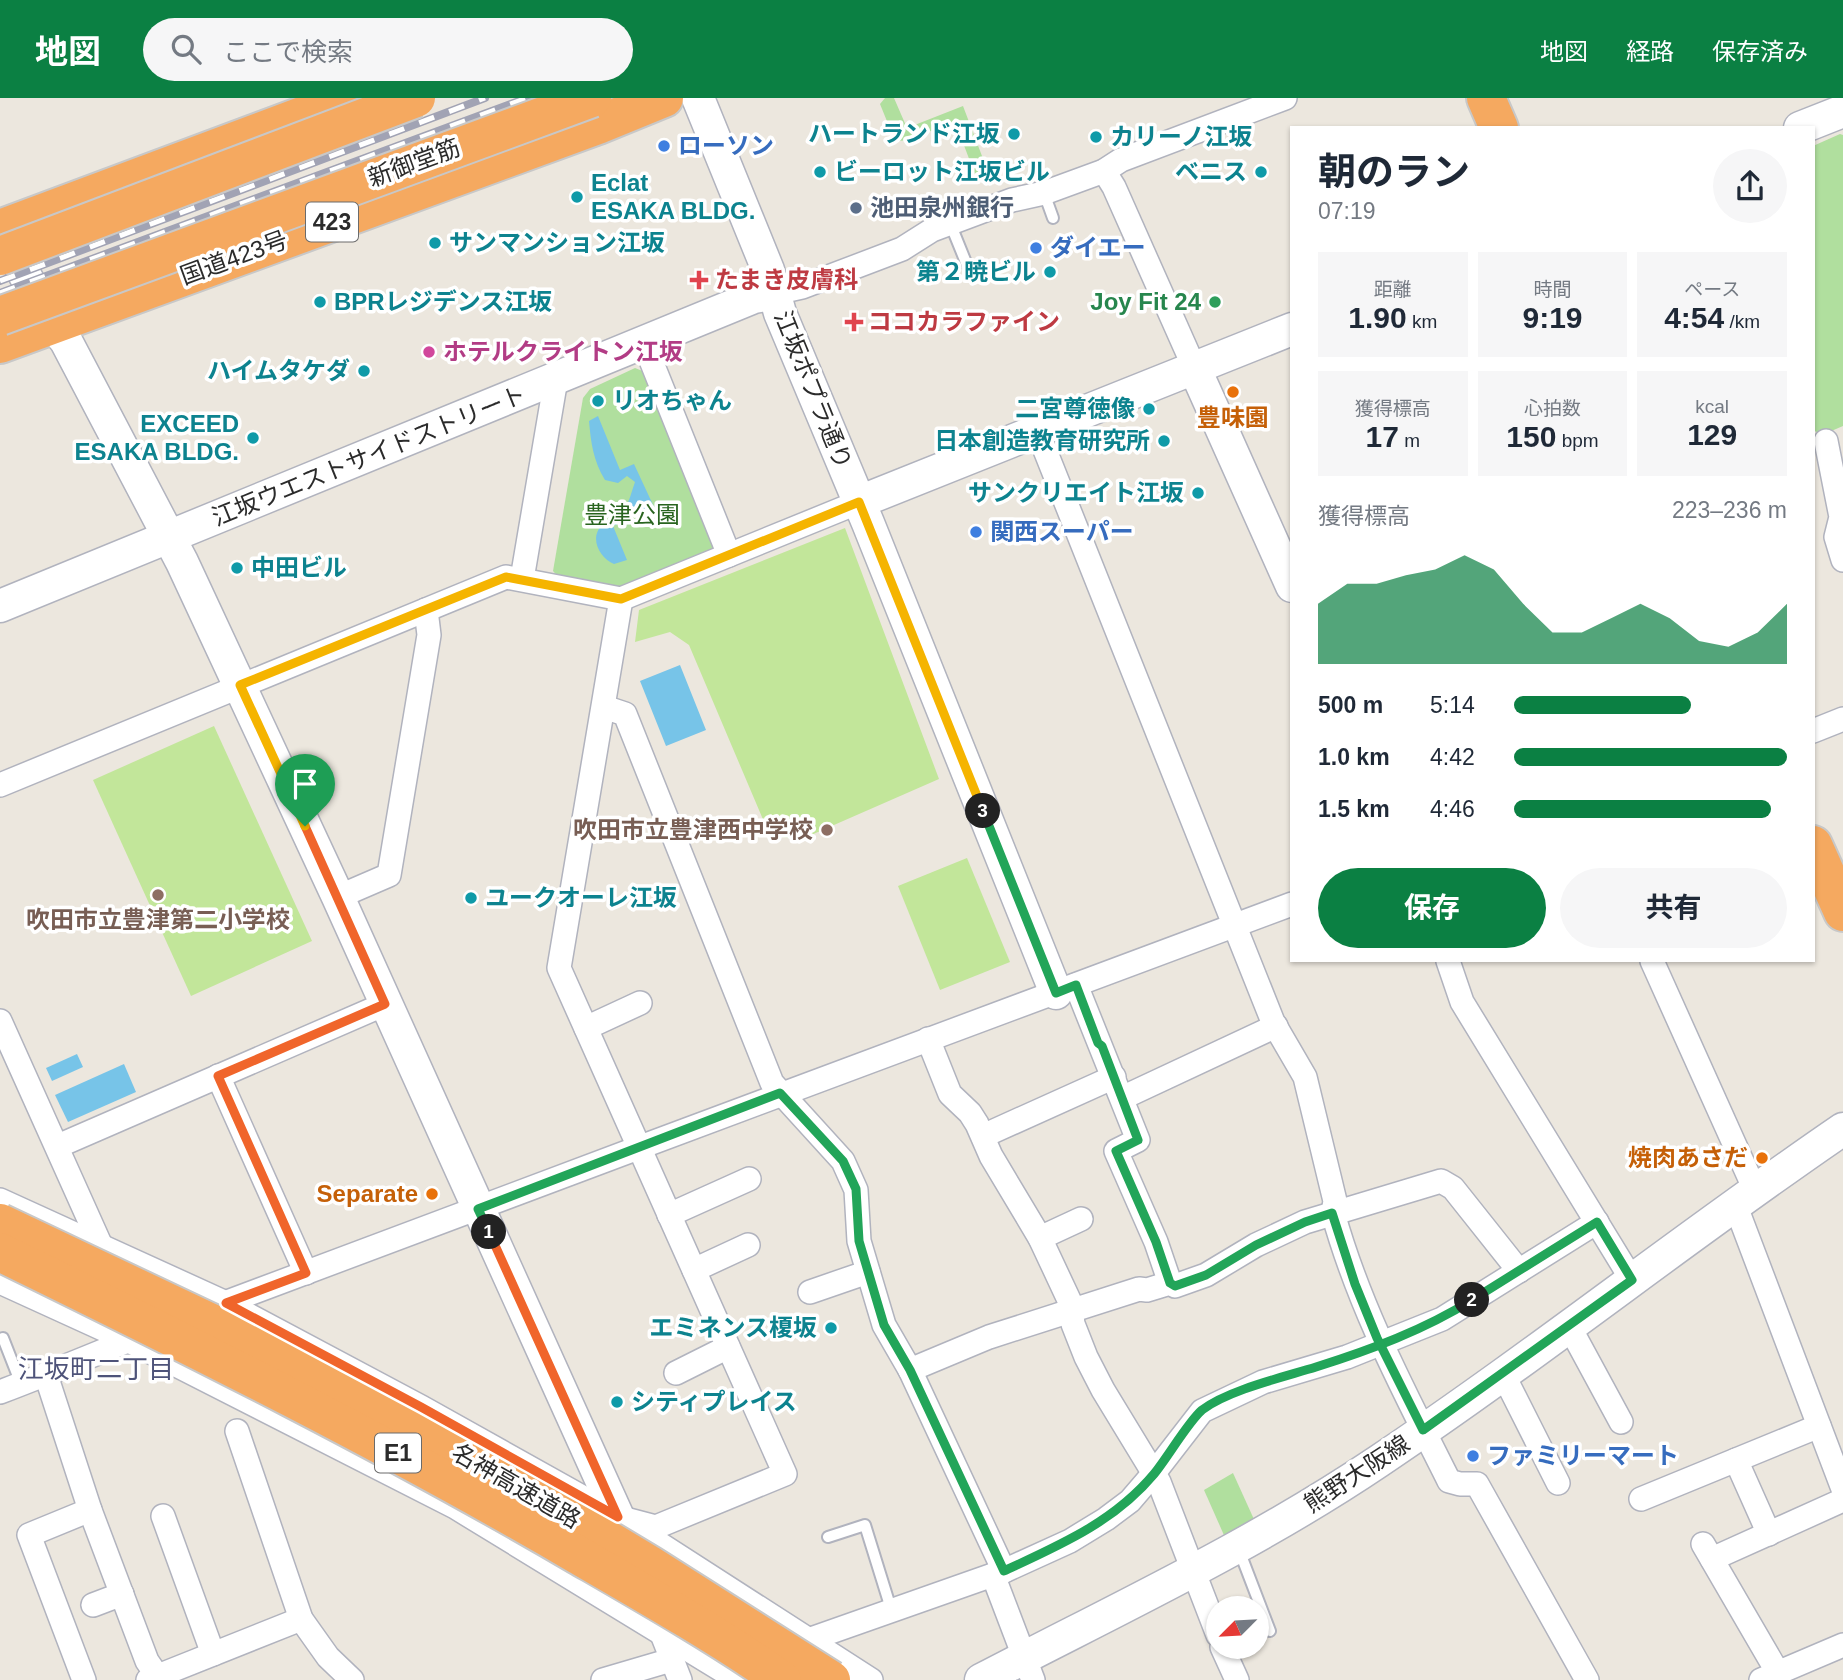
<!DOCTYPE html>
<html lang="ja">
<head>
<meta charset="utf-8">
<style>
	:root { --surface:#fff; --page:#f6f6f7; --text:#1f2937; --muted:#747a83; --accent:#0b8043 }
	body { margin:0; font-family:Arial,"Noto Sans JP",sans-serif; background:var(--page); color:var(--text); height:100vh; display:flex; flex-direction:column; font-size:26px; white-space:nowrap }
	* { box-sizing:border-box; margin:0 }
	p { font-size:23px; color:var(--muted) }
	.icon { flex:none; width:38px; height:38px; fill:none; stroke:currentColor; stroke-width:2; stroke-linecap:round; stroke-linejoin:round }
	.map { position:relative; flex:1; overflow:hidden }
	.panel { position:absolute; left:1290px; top:28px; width:525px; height:836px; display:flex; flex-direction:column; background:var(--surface); border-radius:0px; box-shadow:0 2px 5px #0004 }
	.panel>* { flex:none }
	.needle { width:46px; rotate:246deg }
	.buttons { position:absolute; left:1206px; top:1498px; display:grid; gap:14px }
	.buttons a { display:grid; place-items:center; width:63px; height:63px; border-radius:50%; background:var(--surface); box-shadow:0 2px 5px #0004; font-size:35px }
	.pin { position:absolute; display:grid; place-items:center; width:60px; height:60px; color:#fff; margin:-72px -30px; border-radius:50% 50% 50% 0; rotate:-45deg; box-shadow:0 0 7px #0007 }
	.pin .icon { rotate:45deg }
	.km { position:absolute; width:35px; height:35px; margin:-18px; border-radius:50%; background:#222; color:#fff; font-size:19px; line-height:35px; text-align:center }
	.round { display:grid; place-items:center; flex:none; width:74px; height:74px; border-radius:37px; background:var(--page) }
	.headline { display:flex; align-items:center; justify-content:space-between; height:119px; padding:0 28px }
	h1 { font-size:38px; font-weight:700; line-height:52px }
	.figures { display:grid; grid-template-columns:repeat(3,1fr); gap:10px; height:119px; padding:7px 28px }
	.figures div { display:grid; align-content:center; border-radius:0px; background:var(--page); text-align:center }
	.figures b { font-size:30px; font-weight:700 }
	.figures small { font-size:19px; font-weight:400 }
	.figures p { font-size:19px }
	.chart { height:196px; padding:14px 28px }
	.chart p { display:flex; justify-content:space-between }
	.chart svg { width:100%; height:126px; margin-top:7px; fill:var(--accent); opacity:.7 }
	.action { display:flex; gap:14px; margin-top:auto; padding:14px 28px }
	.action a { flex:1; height:80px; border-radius:42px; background:var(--accent); color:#fff; font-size:28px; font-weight:700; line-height:80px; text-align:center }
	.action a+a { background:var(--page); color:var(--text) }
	ul { padding:0 28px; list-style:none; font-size:23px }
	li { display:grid; grid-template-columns:112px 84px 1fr; align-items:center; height:52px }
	li i { height:18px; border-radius:9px; background:var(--accent) }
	header { display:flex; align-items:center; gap:42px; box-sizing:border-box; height:98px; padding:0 35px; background:var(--accent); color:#fff }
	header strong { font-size:33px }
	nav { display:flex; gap:38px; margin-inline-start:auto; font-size:24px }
	.search { width:490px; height:63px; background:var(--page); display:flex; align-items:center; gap:18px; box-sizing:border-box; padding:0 24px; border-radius:38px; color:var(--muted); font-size:26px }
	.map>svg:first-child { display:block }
	.green { fill:#b0df9e }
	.pitch { fill:#c2e69a }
	.water { fill:#77c4e8 }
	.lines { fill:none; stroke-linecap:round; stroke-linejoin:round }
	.lane-casing { stroke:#b1b3be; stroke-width:14 }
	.street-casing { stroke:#b1b3be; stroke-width:26 }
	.secondary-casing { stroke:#b1b3be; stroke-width:35 }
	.highway-casing { stroke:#c8c8c8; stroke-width:42 }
	.lane { stroke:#fff; stroke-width:10 }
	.street { stroke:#fff; stroke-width:23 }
	.secondary { stroke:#fff; stroke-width:32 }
	.highway { stroke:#f5a960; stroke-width:38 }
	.rail-casing { stroke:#a1a3b4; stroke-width:8 }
	.rail { stroke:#fff; stroke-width:5; stroke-dasharray:16; stroke-linecap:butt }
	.highway-bridge-casing { stroke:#c8c8c8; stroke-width:42; stroke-linecap:butt }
	.highway-bridge { stroke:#f5a960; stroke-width:38 }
	.split-1-casing { stroke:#fff; stroke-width:14 }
	.split-2-casing { stroke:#fff; stroke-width:14 }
	.split-3-casing { stroke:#fff; stroke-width:14 }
	.split-4-casing { stroke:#fff; stroke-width:14 }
	.split-1 { stroke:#f0652b; stroke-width:9 }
	.split-2 { stroke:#22a559; stroke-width:9 }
	.split-3 { stroke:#22a559; stroke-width:9 }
	.split-4 { stroke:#f5b400; stroke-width:9 }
	.culture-dot { fill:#0f9aa8; stroke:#fff; stroke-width:2.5 }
	.shop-dot { fill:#3f7fe0; stroke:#fff; stroke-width:2.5 }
	.service-dot { fill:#5c6f8a; stroke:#fff; stroke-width:2.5 }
	.health-dot { fill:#e0444e; stroke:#fff; stroke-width:2.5 }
	.leisure-dot { fill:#2e9e5b; stroke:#fff; stroke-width:2.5 }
	.hotel-dot { fill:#d1479c; stroke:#fff; stroke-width:2.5 }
	.food-dot { fill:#e8710a; stroke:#fff; stroke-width:2.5 }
	.education-dot { fill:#8d6e63; stroke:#fff; stroke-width:2.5 }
	.labels { text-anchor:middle; stroke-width:7; stroke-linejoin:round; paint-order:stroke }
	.shield { fill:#fff; stroke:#6b6b6b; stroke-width:2 }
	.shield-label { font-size:23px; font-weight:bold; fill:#2b2b2b }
	.culture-label { font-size:24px; font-weight:bold; fill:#0d838f; stroke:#fff; text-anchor:end }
	.shop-label { font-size:24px; font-weight:bold; fill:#366cbe; stroke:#fff; text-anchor:start }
	.street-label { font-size:24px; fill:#2b2b2b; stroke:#fff }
	.service-label { font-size:24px; font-weight:bold; fill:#4e5e75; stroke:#fff; text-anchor:start }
	.health-label { font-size:24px; font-weight:bold; fill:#be3a42; stroke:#fff; text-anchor:start }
	.leisure-label { font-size:24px; font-weight:bold; fill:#27864d; stroke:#fff; text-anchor:end }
	.hotel-label { font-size:24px; font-weight:bold; fill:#b23c85; stroke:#fff; text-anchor:start }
	.food-label { font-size:24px; font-weight:bold; fill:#c56008; stroke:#fff; text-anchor:end }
	.park-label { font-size:24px; fill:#29641f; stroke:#fff }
	.education-label { font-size:24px; font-weight:bold; fill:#785e54; stroke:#fff; text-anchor:end }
	.neighbourhood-label { font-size:26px; fill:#4e5379; stroke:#fff }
</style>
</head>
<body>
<header>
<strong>地図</strong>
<div class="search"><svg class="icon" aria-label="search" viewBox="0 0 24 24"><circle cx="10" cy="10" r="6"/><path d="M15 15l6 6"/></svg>ここで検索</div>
<nav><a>地図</a><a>経路</a><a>保存済み</a></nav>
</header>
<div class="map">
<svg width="1843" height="1582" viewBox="0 0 1843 1582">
	<rect width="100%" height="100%" fill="#ece7de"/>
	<g class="green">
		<path d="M885 0H894L907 30 963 8 993 87 976 79 957 29C936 25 916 44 895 43L880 6Z"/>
		<polygon points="1840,36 1843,37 1843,328 1822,337 1813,332 1813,48"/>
		<polygon points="635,270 645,274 716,445 711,458 626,492 561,482 553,473 583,300 590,291"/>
		<polygon points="1233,1375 1257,1428 1227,1444 1204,1392"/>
	</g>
	<g class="pitch">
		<polygon points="845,430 939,681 802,741 770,738 689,547 670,534 635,544 639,512"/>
		<polygon points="214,628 312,843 191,898 93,682"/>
		<polygon points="967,760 1010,864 940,892 898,788"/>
	</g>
	<g class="water">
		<path d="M598 318 620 372 634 366 654 409 613 428 627 462 614 466C600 460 588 440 603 426 608 421 616 420 621 415 629 407 631 395 635 384L627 378 618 385 605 382C593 362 591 345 589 323Z"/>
		<polygon points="680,567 706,632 666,648 640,583"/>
		<polygon points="77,956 83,969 52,983 46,970"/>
		<polygon points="124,966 136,994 68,1024 55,997"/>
	</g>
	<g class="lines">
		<defs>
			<g id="lane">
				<polyline points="1044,95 1053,120"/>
				<polyline points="950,125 967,167"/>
				<polyline points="3,1240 21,1286"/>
				<polyline points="828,1439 865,1427 892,1514"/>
				<polyline points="1239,1452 1270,1533"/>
			</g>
			<g id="street">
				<polyline points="1104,73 1114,89 1194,269"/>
				<polyline points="775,195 802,189 902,151 932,132 1012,102 1044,95 1104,73 1121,62 1285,0"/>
				<polyline points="644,245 729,457"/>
				<path d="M1037 332 1273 924 1305 979 1335 1103 1333 1115C1359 1209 1405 1295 1449 1383L1460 1386H1477L1587 1582"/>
				<polyline points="1826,343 1841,419 1836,439 1843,462"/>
				<polyline points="522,481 556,281"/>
				<polyline points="604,609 625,616 772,985 843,1063 856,1092 859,1143 884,1227 910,1272 1004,1473"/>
				<polyline points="1813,633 1843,621"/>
				<polyline points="0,687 506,479 621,501 859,404"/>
				<polyline points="338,799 389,777 429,537 426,512"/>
				<polyline points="1448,863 1462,904 1632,1182"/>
				<polyline points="1652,863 1755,1092"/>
				<polyline points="1076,887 1138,1042 1116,1053 1156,1144 1170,1185"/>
				<polyline points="0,923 101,1148"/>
				<polyline points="586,930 640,905"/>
				<polyline points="928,941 950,996 970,1015 977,1026 991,1058 1040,1140 1070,1204 1073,1226 1086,1259 1103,1292 1159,1384 1218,1537"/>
				<polyline points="218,978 306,1175"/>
				<polyline points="1122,1000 1276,928"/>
				<polyline points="983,1038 1114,979"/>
				<polyline points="58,1048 385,906"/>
				<polyline points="0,1102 226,1205 421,1309 618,1419 871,1582"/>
				<polyline points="1735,1106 1843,1391"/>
				<polyline points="669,1117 749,1081"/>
				<polyline points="1040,1140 1081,1121"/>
				<polyline points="694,1172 748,1147"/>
				<polyline points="0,1184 127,1242 455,1409 738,1582"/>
				<polyline points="810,1194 868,1174"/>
				<polyline points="1569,1228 1621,1324"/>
				<polyline points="910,1272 989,1239 1139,1191 1147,1192 1170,1185 1175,1188 1206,1177 1256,1147 1305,1124 1441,1083 1453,1090 1519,1173"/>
				<polyline points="676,1275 728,1249"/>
				<polyline points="1503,1276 1558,1385"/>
				<polyline points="46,1277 90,1412 147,1563 160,1582"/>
				<path d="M0 1294C69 1268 137 1238 206 1212 568 1076 929 941 1292 806"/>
				<polyline points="237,1333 301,1521 328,1559 352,1582"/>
				<polyline points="1736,1362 1769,1436"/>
				<polyline points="1641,1401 1819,1328"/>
				<polyline points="163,1418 213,1556"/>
				<polyline points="618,1419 656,1429 785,1376 559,870 621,501"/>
				<polyline points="1703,1446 1778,1575"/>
				<polyline points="1712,1461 1843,1402"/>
				<polyline points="993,1477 1033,1582"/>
				<polyline points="93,1507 122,1496"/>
				<polyline points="660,1531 680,1582"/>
				<polyline points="808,1542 1004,1473 1070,1443 1106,1421 1130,1403 1154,1375 1202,1313 1263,1284 1347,1259 1442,1221 1597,1124"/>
				<polyline points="1222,1549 1237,1582"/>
				<polyline points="84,1582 29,1437 90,1412"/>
				<polyline points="148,1582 301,1521"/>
				<polyline points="603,1582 671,1562"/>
				<polyline points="1761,1582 1843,1547"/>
			</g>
			<g id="secondary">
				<polyline points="698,0 768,172 780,215 868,425 1056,895"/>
				<polyline points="1800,30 1843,13"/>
				<polyline points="1,134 52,226 66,243 182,464 338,799 618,1419"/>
				<polyline points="1194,269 1292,488"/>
				<polyline points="859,404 1292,231"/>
				<polyline points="0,508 754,199 775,195"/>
				<path d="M981 1582C1115 1512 1253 1448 1379 1363 1537 1257 1686 1138 1843 1031"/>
			</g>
			<g id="highway">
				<polyline points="1486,0 1499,30"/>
				<polyline points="0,131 350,0"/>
				<polyline points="0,246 598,27 664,0"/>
				<polyline points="1813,747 1843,814"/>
			</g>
		</defs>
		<use href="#lane" class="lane-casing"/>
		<use href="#street" class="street-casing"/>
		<use href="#secondary" class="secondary-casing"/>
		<use href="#highway" class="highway-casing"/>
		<use href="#lane" class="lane"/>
		<use href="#street" class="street"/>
		<use href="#secondary" class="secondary"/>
		<use href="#highway" class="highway"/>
		<defs>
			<g id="rail">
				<polyline points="0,183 485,0"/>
				<polyline points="0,195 527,0"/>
			</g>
		</defs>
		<use href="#rail" class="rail-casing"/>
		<use href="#rail" class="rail"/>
		<defs>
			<g id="highway-bridge">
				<polyline points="0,158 416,0"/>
				<polyline points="0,218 592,0"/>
				<polyline points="0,1125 226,1232 371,1307 512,1384 650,1467 831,1582"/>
				<path d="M0 1154C196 1250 390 1347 578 1457 647 1497 717 1537 782 1582"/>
			</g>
		</defs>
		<use href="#highway-bridge" class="highway-bridge-casing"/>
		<use href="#highway-bridge" class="highway-bridge"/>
	</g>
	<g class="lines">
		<defs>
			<polyline id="split-1" points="305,728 385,906 218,978 306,1175 226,1205 421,1309 618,1419 489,1134"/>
			<path id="split-2" d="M489 1134 478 1111 780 995 843 1063 856 1091 859 1143 884 1227 910 1272 1004 1473C1060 1447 1114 1424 1154 1376 1168 1359 1188 1324 1202 1312 1228 1292 1284 1279 1316 1269 1370 1252 1424 1232 1472 1202"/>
			<polyline id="split-3" points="983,713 1056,895 1076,887 1098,945 1102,948 1138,1042 1116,1053 1156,1144 1170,1185 1175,1188 1206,1177 1256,1147 1305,1124 1332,1115 1355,1186 1377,1240 1423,1332 1632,1182 1597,1124 1472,1202"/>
			<polyline id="split-4" points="305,728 240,587 506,479 621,501 859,404 983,713"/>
		</defs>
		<use href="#split-1" class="split-1-casing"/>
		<use href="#split-2" class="split-2-casing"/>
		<use href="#split-3" class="split-3-casing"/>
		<use href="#split-4" class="split-4-casing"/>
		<use href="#split-1" class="split-1"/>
		<use href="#split-2" class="split-2"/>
		<use href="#split-3" class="split-3"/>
		<use href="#split-4" class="split-4"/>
	</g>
	<g class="culture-dot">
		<circle cx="1014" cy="36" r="7"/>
		<circle cx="1096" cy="39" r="7"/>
		<circle cx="820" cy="74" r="7"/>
		<circle cx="1261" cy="74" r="7"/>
		<circle cx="577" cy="99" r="7"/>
		<circle cx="435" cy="145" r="7"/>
		<circle cx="1050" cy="174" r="7"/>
		<circle cx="320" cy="204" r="7"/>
		<circle cx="364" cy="273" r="7"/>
		<circle cx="598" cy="303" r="7"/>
		<circle cx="1149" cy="311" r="7"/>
		<circle cx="253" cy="340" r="7"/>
		<circle cx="1164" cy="343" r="7"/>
		<circle cx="1198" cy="395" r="7"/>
		<circle cx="237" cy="470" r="7"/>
		<circle cx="471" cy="800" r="7"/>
		<circle cx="831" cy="1230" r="7"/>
		<circle cx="617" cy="1304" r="7"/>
	</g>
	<g class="shop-dot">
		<circle cx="664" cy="48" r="7"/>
		<circle cx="1036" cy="150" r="7"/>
		<circle cx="976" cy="434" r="7"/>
		<circle cx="1473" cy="1358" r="7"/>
	</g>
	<circle class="service-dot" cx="856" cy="110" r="7"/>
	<g class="health-dot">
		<path d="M695.5 171.5h7v7h7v7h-7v7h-7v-7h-7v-7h7z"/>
		<path d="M850.5 213.5h7v7h7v7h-7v7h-7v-7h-7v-7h7z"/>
	</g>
	<circle class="leisure-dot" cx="1215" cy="204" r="7"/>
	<circle class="hotel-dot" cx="429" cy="254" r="7"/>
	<g class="food-dot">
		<circle cx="1233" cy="294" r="7"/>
		<circle cx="1762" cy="1060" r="7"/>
		<circle cx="432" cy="1096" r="7"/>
	</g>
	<g class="education-dot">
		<circle cx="827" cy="732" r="7"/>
		<circle cx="158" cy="797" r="7"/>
	</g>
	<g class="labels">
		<g class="shield">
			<rect x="306" y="104.5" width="52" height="39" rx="5"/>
			<rect x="375" y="1335.5" width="46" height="39" rx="5"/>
		</g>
		<g class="shield-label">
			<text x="332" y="132">423</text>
			<text x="398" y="1363">E1</text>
		</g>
		<g class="culture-label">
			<text x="1000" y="44">ハートランド江坂</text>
			<text x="1110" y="47" text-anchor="start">カリーノ江坂</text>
			<text x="834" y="82" text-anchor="start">ビーロット江坂ビル</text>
			<text x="1247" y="82">ベニス</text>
			<text x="591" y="93" text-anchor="start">Eclat<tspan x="591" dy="28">ESAKA BLDG.</tspan></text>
			<text x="449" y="153" text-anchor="start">サンマンション江坂</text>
			<text x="1036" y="182">第２暁ビル</text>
			<text x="334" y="212" text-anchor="start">BPRレジデンス江坂</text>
			<text x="350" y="281">ハイムタケダ</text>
			<text x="612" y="311" text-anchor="start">リオちゃん</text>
			<text x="1135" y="319">二宮尊徳像</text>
			<text x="239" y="334">EXCEED<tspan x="239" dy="28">ESAKA BLDG.</tspan></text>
			<text x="1150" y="351">日本創造教育研究所</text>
			<text x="1184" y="403">サンクリエイト江坂</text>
			<text x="251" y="478" text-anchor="start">中田ビル</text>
			<text x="485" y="808" text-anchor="start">ユークオーレ江坂</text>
			<text x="817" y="1238">エミネンス榎坂</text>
			<text x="631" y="1312" text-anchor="start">シティプレイス</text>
		</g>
		<g class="shop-label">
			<text x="678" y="56">ローソン</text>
			<text x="1050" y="158">ダイエー</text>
			<text x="990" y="442">関西スーパー</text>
			<text x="1487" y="1366">ファミリーマート</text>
		</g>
		<g class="street-label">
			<text transform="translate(414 65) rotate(-20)" y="8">新御堂筋</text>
			<text transform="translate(234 160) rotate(-20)" y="8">国道423号</text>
			<text transform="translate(813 292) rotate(68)" y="8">江坂ポプラ通り</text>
			<text transform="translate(369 358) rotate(-22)" y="8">江坂ウエストサイドストリート</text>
			<text transform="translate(1357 1376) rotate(-33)" y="8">熊野大阪線</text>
			<text transform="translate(516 1388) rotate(30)" y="8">名神高速道路</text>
		</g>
		<g class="service-label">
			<text x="870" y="118">池田泉州銀行</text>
		</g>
		<g class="health-label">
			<text x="715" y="190">たまき皮膚科</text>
			<text x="868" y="232">ココカラファイン</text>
		</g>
		<g class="leisure-label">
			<text x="1201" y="212">Joy Fit 24</text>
		</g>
		<g class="hotel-label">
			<text x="443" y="262">ホテルクライトン江坂</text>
		</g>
		<g class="food-label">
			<text x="1233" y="328" text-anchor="middle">豊味園</text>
			<text x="1748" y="1068">焼肉あさだ</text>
			<text x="418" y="1104">Separate</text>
		</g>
		<g class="park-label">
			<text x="632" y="425">豊津公園</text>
		</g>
		<g class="education-label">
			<text x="813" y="740">吹田市立豊津西中学校</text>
			<text x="158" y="830" text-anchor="middle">吹田市立豊津第二小学校</text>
		</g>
		<g class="neighbourhood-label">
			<text x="96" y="1280">江坂町二丁目</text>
		</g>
	</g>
</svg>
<div class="buttons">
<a><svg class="needle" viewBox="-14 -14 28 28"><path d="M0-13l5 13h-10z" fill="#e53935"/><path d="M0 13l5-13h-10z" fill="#747a83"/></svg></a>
</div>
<div class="pin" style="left:305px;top:728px;background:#1e9e55"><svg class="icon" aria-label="arrive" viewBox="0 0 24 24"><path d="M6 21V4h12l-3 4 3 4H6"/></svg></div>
<b class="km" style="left:489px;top:1134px">1</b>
<b class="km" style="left:1472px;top:1202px">2</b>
<b class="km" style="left:983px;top:713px">3</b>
<section class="panel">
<div class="headline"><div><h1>朝のラン</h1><p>07:19</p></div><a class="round"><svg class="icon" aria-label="share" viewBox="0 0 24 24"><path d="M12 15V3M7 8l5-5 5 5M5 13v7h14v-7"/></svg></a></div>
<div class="figures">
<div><p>距離</p><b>1.90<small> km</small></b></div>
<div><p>時間</p><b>9:19</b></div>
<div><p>ペース</p><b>4:54<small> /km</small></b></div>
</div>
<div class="figures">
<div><p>獲得標高</p><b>17<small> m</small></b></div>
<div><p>心拍数</p><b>150<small> bpm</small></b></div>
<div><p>kcal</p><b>129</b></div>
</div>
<div class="chart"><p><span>獲得標高</span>223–236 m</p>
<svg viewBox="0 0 160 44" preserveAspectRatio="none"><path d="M0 44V23L10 16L20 16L30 13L40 11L50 6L60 11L70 23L80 33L90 33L100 28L110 23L120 28L130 36L140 38L150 33L160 23V44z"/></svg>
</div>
<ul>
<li><b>500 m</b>5:14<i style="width:65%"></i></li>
<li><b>1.0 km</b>4:42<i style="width:100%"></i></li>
<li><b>1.5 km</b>4:46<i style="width:94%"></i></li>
</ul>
<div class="action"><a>保存</a><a>共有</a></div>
</section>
</div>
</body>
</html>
